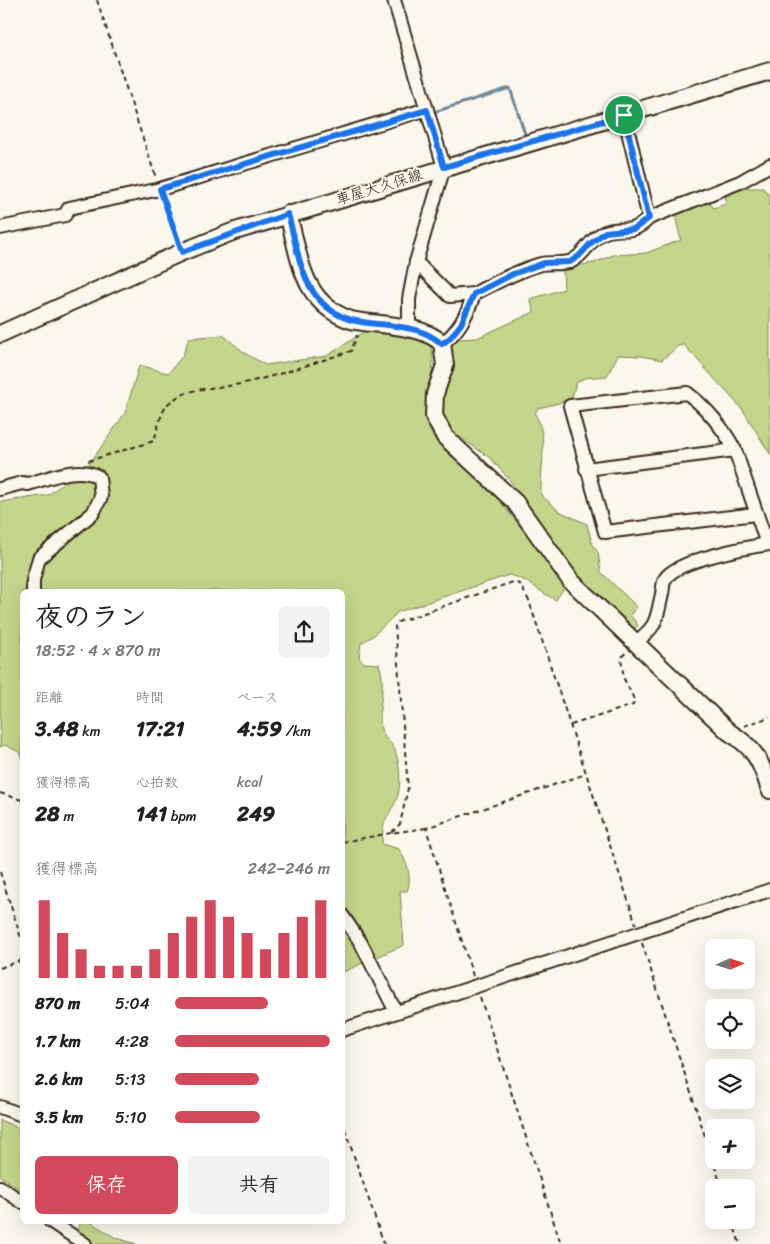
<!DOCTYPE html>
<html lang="ja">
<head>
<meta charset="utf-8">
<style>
	:root { --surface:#fff; --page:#f2f2f2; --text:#222; --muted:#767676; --accent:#d1495b }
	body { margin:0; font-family:Sriracha,"Klee One",sans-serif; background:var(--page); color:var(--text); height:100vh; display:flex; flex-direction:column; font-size:19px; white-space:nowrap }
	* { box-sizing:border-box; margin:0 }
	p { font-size:16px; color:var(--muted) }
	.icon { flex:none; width:28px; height:28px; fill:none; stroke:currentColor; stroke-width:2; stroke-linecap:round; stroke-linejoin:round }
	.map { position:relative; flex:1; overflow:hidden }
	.side { position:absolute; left:20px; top:589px; width:325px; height:635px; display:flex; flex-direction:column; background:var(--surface); border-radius:8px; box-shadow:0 5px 20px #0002 }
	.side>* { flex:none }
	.needle { width:32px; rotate:87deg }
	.fabs { position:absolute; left:705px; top:939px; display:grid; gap:10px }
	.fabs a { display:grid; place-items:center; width:50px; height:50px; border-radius:8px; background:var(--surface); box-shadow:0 5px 20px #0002; font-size:25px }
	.pin { position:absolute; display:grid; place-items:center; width:42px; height:42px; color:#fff; margin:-21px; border:2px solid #fff; border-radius:50%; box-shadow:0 1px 5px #0007 }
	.round { display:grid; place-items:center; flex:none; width:52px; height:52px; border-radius:8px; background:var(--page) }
	.overview { display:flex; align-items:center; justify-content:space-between; height:85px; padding:0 15px }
	h1 { font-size:28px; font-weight:700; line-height:38px }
	.metrics { display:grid; grid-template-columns:repeat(3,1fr); gap:8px; height:85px; padding:5px 15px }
	.metrics div { display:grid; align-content:center }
	.metrics b { font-size:21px; font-weight:700 }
	.metrics small { font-size:14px; font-weight:400 }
	.metrics p { font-size:14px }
	.chart { height:140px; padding:10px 15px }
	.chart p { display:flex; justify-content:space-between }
	.chart svg { width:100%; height:90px; margin-top:5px; stroke:var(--accent); stroke-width:6 }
	.cta { display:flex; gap:10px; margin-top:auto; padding:10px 15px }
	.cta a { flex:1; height:58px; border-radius:8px; background:var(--accent); color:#fff; font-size:20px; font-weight:700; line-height:58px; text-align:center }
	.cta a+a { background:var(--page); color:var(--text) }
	ul { padding:0 15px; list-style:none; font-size:16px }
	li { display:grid; grid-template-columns:80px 60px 1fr; align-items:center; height:38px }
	li i { height:12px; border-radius:6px; background:var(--accent) }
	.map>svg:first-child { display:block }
	.green { fill:#c3d68b; stroke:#7f8054 }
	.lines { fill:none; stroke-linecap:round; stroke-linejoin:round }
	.stream { stroke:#6c899a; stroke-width:3 }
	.street-casing { stroke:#3b2a1e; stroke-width:16 }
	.secondary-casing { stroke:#3b2a1e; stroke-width:20 }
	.path { stroke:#3b2a1e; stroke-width:2; stroke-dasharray:5 4; stroke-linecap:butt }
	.street { stroke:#fbf7ec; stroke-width:12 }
	.secondary { stroke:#fbf7ec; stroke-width:16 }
	.route-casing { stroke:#fff; stroke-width:10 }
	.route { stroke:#1a73e8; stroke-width:6 }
	.labels { text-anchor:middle; stroke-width:4; stroke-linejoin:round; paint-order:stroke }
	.street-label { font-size:15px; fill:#3b2a1e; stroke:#fbf7ec }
</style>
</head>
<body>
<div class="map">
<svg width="770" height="1244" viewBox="0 0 770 1244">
	<rect width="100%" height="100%" fill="#fbf7ec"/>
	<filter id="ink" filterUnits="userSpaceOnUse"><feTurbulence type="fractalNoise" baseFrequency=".02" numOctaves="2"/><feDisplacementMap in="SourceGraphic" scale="10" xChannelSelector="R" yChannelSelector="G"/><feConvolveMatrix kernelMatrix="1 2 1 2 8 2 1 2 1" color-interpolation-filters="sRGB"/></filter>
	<g filter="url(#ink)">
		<g class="green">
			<path d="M740 188H763L770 196V454L743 410 684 345 678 346 662 360 641 356 618 355 607 376 584 378 576 383 572 397 559 403 538 408 535 414C549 437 540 469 541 495L559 511 587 524 592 543 598 553 601 572 637 607 630 615 638 625 634 630 581 583 509 479 490 458 451 431 440 410 450 347 456 339 477 338 534 312 530 299 564 289 563 268 594 263 613 255 646 253 681 240 674 212 709 200 713 208 726 204 725 191Z"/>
			<path d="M365 331C383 331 414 327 427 341 444 359 418 403 429 429 438 451 480 477 496 496 520 525 542 556 565 586L556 600C539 592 528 579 509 575L398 612 373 636 361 643 359 658 364 663 379 664C387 684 377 708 381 729 383 738 390 741 394 748 399 758 401 779 399 790 397 803 390 810 385 821 382 828 383 837 382 844L399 849C406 861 413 877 407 891H400L404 945 343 972 342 591H22V760L19 752 5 745 0 747V502L48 495 90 463 125 413 139 366C150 366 158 372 169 373L183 355 189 338 223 335 246 354 266 365 327 356Z"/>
			<polygon points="0,1120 22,1130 22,1191 0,1176"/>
			<polygon points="81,1221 89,1221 114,1237 136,1244 92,1244 75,1233"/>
		</g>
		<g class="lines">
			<g class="stream">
				<polyline points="434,112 510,88 525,134"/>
				<polyline points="657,113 770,80"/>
				<polyline points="128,285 193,256"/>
			</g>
			<defs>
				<g id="street">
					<path d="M394 0 444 167 416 262 450 296 474 294C468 313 459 332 442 343"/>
					<polyline points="649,218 740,182 770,165"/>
					<polyline points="0,228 65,215 69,208 160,189 427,109"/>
					<path d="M474 294C496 282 517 271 541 264 551 262 562 265 572 261 585 254 590 239 603 233 622 224 630 238 649 218L624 115"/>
					<polyline points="409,328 409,299 416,262"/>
					<polyline points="735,450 767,544"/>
					<path d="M586 469 735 450C723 428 707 408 687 393L570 406 605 532 756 514"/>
					<path d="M0 489 22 483 28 484C50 478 77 465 99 477L101 497 93 513 39 558 33 580V591"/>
					<path d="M636 642C658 625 656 620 662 594 663 589 663 582 665 579 676 560 748 547 770 544"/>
					<polyline points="342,915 361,943 396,1012"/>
					<polyline points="342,1030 770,890"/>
					<polyline points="0,1107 22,1115"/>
					<polyline points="0,1187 22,1202"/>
					<polyline points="50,1221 85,1244"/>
				</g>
				<g id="secondary">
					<path d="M288 214C300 258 302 304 351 320 363 323 377 323 389 325 410 328 426 330 442 343L445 365 435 394 434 416 445 437 515 502 571 581 729 732C755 748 761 761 770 790"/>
					<polyline points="0,334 182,252 232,232 770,71"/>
				</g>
			</defs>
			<use href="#street" class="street-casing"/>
			<use href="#secondary" class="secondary-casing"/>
			<g class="path">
				<polyline points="97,0 156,178"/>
				<polyline points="163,199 177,240"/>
				<path d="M88 461 154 441C157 431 161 409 170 402 191 386 215 389 240 384 277 376 314 363 351 351L357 335"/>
				<polyline points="571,725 633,705 635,701 624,679 621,658 627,651"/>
				<polyline points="744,726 770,717"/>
				<polyline points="0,793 22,800"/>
				<polyline points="426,828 391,833 400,824 408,788 395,626 398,622 513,582 520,584 529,601 636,924"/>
				<polyline points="342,842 391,833"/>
				<polyline points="0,872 22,941"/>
				<polyline points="642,943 722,1188"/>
				<polyline points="0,968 22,960"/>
				<polyline points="473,976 426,828 586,774"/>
				<polyline points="480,997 561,1244"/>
				<polyline points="342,1121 384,1244"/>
				<polyline points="732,1220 740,1244"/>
			</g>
			<use href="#street" class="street"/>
			<use href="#secondary" class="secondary"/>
		</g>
	</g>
	<g class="lines" filter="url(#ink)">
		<defs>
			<path id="route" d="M427 110 444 167 624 115 649 218 634 229 605 232 590 244 579 256 570 262 544 263 513 274 474 294 461 324 450 338 442 344C426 330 410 328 389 325 377 324 363 323 351 320 302 304 300 258 288 214L182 252 160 189Z"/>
		</defs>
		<use href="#route" class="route-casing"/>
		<use href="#route" class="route"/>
	</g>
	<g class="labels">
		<g class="street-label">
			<text transform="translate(379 187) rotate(-17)" y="5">車屋大久保線</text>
		</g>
	</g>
</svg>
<div class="fabs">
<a><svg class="needle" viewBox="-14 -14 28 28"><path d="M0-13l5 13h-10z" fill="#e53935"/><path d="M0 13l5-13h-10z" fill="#767676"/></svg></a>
<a><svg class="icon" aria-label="locate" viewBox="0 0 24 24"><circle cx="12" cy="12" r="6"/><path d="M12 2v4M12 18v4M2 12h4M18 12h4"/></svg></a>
<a><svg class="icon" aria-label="layers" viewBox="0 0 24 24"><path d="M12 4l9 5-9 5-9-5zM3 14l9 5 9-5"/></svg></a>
<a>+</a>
<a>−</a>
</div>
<div class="pin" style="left:624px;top:115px;background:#1e9e55"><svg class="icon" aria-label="arrive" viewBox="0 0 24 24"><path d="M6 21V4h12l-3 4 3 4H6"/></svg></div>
<section class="side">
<div class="overview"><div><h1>夜のラン</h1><p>18:52 · 4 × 870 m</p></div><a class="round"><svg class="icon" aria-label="share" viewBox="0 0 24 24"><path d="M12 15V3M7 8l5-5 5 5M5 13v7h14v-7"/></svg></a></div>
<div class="metrics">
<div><p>距離</p><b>3.48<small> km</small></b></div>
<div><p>時間</p><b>17:21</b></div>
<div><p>ペース</p><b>4:59<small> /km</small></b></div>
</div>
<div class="metrics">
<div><p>獲得標高</p><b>28<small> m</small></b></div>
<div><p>心拍数</p><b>141<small> bpm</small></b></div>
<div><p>kcal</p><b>249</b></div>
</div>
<div class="chart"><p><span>獲得標高</span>242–246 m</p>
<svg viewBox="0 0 160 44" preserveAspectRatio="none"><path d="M5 44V6M15 44V22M25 44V30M35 44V38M45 44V38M55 44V38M65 44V30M75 44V22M85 44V14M95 44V6M105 44V14M115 44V22M125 44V30M135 44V22M145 44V14M155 44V6"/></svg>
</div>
<ul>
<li><b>870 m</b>5:04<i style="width:60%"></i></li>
<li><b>1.7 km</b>4:28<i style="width:100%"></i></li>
<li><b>2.6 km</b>5:13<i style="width:54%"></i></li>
<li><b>3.5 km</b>5:10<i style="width:55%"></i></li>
</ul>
<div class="cta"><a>保存</a><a>共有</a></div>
</section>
</div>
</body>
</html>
